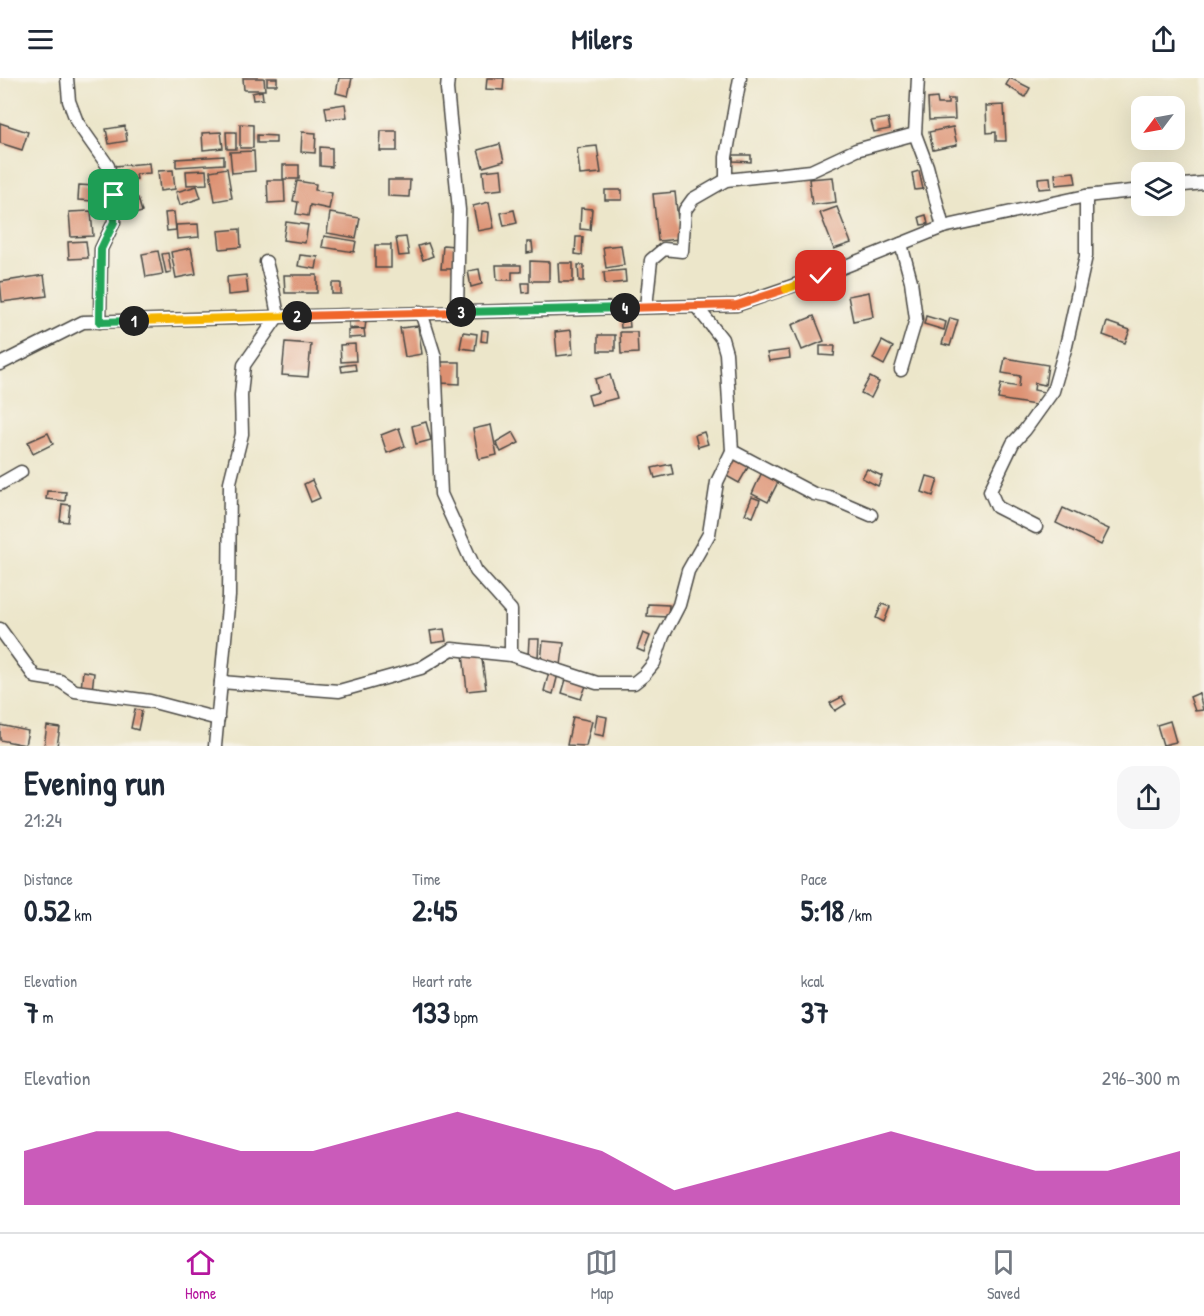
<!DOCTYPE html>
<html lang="en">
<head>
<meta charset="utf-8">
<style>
	:root { --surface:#fff; --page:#f6f6f7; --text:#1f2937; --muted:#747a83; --line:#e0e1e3; --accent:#b5179e }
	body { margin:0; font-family:"Patrick Hand",sans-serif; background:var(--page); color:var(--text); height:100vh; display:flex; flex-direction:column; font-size:22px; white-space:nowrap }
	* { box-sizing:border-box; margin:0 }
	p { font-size:20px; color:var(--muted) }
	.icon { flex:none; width:33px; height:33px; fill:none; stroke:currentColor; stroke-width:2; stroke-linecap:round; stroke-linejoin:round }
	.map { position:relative; height:668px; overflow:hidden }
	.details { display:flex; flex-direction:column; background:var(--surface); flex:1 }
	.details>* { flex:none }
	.needle { width:39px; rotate:238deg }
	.controls { position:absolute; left:1131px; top:18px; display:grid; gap:12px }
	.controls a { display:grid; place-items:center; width:54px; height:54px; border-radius:12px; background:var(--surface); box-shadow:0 6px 24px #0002; font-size:30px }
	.pin { position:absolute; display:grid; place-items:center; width:51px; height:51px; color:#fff; margin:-26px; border-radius:12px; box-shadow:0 3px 9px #0006 }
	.km { position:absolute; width:30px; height:30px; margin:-15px; border-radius:50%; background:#222; color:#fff; font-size:16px; line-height:30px; text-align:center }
	.round { display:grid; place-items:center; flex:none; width:63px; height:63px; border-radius:18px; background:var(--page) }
	.overview { display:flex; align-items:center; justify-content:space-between; height:102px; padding:0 24px }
	h1 { font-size:33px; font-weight:700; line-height:45px }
	.stats { display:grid; grid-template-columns:repeat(3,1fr); gap:9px; height:102px; padding:6px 24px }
	.stats div { display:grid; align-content:center }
	.stats b { font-size:30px; font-weight:700 }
	.stats small { font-size:16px; font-weight:400 }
	.stats p { font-size:16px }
	.chart { height:168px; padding:12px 24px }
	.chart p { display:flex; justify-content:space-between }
	.chart svg { width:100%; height:108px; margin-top:6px; fill:var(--accent); opacity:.7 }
	header { display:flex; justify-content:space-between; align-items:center; height:78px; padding:0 24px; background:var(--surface); font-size:27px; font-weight:700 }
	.menu { display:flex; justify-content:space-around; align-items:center; height:84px; border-top:2px solid var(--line); background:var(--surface); font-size:16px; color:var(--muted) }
	.menu a { display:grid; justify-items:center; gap:3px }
	.menu .selected { color:var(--accent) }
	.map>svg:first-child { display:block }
	.building { fill:#dd9172 }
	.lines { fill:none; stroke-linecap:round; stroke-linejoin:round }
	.street-casing { stroke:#484743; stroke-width:15 }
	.street { stroke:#fff; stroke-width:12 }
	.split-1-casing { stroke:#fff; stroke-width:12 }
	.split-2-casing { stroke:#fff; stroke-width:12 }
	.split-3-casing { stroke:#fff; stroke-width:12 }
	.split-4-casing { stroke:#fff; stroke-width:12 }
	.split-5-casing { stroke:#fff; stroke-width:12 }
	.split-6-casing { stroke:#fff; stroke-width:12 }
	.split-1 { stroke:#22a559; stroke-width:8 }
	.split-2 { stroke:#f5b400; stroke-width:8 }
	.split-3 { stroke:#f0652b; stroke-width:8 }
	.split-4 { stroke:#22a559; stroke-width:8 }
	.split-5 { stroke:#f0652b; stroke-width:8 }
	.split-6 { stroke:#f5b400; stroke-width:8 }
</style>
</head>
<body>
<header><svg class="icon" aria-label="menu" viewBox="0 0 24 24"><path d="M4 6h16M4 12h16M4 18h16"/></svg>Milers<svg class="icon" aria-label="share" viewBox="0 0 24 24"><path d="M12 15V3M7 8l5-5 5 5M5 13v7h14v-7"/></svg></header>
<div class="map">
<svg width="1204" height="668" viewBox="0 0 1204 668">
	<rect width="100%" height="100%" fill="#f7f3e8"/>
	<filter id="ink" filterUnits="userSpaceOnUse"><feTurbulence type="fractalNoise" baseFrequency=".0167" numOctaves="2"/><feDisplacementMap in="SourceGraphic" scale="12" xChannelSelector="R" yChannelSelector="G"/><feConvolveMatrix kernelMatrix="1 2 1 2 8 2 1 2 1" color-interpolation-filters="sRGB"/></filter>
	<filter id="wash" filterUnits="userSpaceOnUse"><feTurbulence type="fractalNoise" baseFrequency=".008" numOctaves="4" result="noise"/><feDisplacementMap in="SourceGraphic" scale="24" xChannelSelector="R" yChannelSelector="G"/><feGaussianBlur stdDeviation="1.35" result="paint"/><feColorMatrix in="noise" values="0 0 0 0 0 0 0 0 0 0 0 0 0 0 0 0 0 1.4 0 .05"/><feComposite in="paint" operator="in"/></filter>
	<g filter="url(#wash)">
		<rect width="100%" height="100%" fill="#ece6ca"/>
		<g id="blocks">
			<g class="building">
				<polygon points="243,0 264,0 265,12 244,12"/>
				<rect x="267" y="0" width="10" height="7"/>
				<polygon points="339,0 352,0 348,18 336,15"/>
				<polygon points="487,0 504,0 503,12 486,11"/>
				<polygon points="1010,0 1030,10 1025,19 1006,7"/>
				<polygon points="262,13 263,21 253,22 252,15"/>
				<polygon points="937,20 938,26 948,26 948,21 954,21 955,41 929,42 928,21"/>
				<polygon points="345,26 347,39 327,41 325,29"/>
				<polygon points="1004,27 1006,63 996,63 996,54 987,55 986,28"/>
				<polygon points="888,40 890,51 874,54 871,43"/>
				<polygon points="0,45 28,54 22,72 0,65"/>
				<polygon points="240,46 253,47 253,70 240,70"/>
				<polygon points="125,48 127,63 109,66 106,51"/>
				<polygon points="953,49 957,67 933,72 929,54"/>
				<polygon points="381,53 397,53 397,73 380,73"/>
				<polygon points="221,54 223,70 203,72 202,55"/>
				<polygon points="226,54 236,54 236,71 227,71"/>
				<polygon points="302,54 316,55 315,75 301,74"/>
				<polygon points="257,57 276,58 276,65 257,65"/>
				<polygon points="500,66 504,83 483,89 478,72"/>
				<polygon points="597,68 601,95 580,97 577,70"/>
				<polygon points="320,69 332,70 332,89 320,88"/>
				<polygon points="254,73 255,93 232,95 230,74"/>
				<polygon points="733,77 751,77 751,84 733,83"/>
				<polygon points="224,78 224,86 176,89 176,81"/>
				<polygon points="149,85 150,95 136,96 137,101 117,103 115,88"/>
				<rect x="283" y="87" width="16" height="14"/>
				<polygon points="227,90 232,120 215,123 210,93"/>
				<polygon points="501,91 503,111 485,113 483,93"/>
				<polygon points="173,92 175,111 160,113 158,93"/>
				<polygon points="206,92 207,106 187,107 186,93"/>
				<polygon points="919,93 923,111 915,112 912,95"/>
				<polygon points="1074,94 1076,105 1056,107 1055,96"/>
				<polygon points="833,99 836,124 812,127 809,101"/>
				<polygon points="1050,99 1051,110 1039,111 1038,100"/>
				<polygon points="267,102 284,102 285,124 268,125"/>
				<polygon points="388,102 410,102 409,119 388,118"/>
				<polygon points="297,103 316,106 315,112 332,115 329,131 310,127 308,138 296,136 298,124 293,123"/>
				<polygon points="79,107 94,108 93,123 78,122"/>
				<polygon points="197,108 201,120 180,127 176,114"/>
				<rect x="605" y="112" width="17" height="10"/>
				<polygon points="675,114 680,161 658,163 653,116"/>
				<polygon points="138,120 142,134 127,138 124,124"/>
				<polygon points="489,124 494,150 478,153 473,128"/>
				<polygon points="837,129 851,165 834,171 820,135"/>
				<polygon points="581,130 592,131 590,152 580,151"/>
				<polygon points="514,132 517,145 504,148 501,135"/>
				<polygon points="91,133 93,158 71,159 69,134"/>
				<polygon points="174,134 176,152 167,153 165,135"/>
				<polygon points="330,135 360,140 356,160 327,155"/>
				<polygon points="926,137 928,146 921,147 919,139"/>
				<polygon points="286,144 308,147 305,165 283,162"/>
				<polygon points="198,146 199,159 177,161 176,147"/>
				<polygon points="240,151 241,169 220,171 218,153"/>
				<polygon points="324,158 356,163 354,174 322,169"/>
				<polygon points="406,159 409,177 399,178 396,160"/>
				<polygon points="576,159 583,159 582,177 575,176"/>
				<polygon points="86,163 88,180 69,181 68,164"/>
				<polygon points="527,164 532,164 533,174 527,175"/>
				<polygon points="428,165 433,178 423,182 418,168"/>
				<rect x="375" y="167" width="16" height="23"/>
				<polygon points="443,167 454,168 453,191 441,191"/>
				<polygon points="621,167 624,187 606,190 603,169"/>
				<polygon points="191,170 196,196 176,200 171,174"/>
				<polygon points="158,173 163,196 146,199 142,176"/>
				<polygon points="168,175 171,194 166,195 162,176"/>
				<polygon points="300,177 318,179 316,191 298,188"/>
				<polygon points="530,183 549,184 549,203 530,203"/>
				<polygon points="558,185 573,185 573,204 559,204"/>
				<polygon points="496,187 521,187 521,194 512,194 512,202 497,202"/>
				<polygon points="578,187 584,187 584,203 579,203"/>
				<polygon points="479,191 482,206 471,209 468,193"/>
				<polygon points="625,192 626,204 605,206 604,194"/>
				<polygon points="44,197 47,218 2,224 0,204"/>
				<polygon points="246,197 248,215 228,217 227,199"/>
				<polygon points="284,197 317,197 317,215 285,215"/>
				<rect x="332" y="205" width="9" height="11"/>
				<polygon points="522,205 529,205 529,214 523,215"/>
				<polygon points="869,214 873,239 853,243 848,218"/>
				<polygon points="814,238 824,263 802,272 792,247"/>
				<polygon points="926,238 946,244 944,252 924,246"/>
				<polygon points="629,239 630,249 621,250 620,240"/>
				<polygon points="950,240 958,242 950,268 942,266"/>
				<polygon points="349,241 366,242 365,251 349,250"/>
				<polygon points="1107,244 1130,252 1125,265 1103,257"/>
				<polygon points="418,248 422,276 405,279 400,250"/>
				<polygon points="364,251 365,259 348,260 348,252"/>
				<polygon points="482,252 488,253 487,264 481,263"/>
				<polygon points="571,252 573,276 557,278 555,254"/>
				<polygon points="463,254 477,256 475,272 460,270"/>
				<polygon points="620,254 637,254 638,275 621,276"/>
				<rect x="598" y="257" width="17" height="16"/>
				<polygon points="882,263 893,269 884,287 873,281"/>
				<polygon points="285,264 311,266 308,299 282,297"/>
				<polygon points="355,266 356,283 341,284 340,267"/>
				<polygon points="820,268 835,268 834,278 820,277"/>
				<polygon points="789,272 790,280 769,283 767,275"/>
				<polygon points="1005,280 1048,287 1045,307 1035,305 1034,312 1044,314 1041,328 998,321 1001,306 1019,309 1020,298 1002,295"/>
				<polygon points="441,284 460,284 460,306 441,305"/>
				<polygon points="355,286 356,292 342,294 341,288"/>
				<polygon points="610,297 617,320 591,327 588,317 598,314 595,301"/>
				<polygon points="870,299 879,304 871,320 861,315"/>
				<polygon points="426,344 431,362 416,366 412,348"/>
				<polygon points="491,347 497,377 479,381 473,351"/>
				<polygon points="399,350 405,368 387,375 381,357"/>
				<polygon points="513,354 519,365 501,374 496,364"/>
				<polygon points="704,354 708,366 698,369 695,357"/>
				<polygon points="48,355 53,366 33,376 28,364"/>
				<polygon points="734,377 750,386 739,405 723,396"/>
				<polygon points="671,386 673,396 655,400 652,390"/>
				<polygon points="867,391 882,398 878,408 862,400"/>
				<polygon points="762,394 779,402 768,424 752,416"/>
				<polygon points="927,398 938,401 933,418 922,414"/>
				<polygon points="312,402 320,420 311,424 304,406"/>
				<polygon points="47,413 66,414 65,423 46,421"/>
				<polygon points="752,419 760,422 753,439 745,436"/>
				<polygon points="62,426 70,427 68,444 60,443"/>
				<polygon points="1063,430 1109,451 1101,467 1056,445"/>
				<polygon points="648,526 669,527 668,539 647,538"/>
				<polygon points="882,526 890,529 884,544 876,540"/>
				<polygon points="444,551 446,563 432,565 430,553"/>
				<polygon points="643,555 650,558 644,574 637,571"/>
				<polygon points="529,561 539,561 538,580 528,579"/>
				<polygon points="543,563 564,565 561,587 541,584"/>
				<polygon points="481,574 486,611 467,613 463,576"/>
				<polygon points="83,593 94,595 92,613 81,611"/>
				<polygon points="549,594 558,596 553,616 544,613"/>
				<polygon points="567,598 587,605 581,621 562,615"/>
				<polygon points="1199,615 1203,632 1195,633 1190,619"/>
				<polygon points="842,619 846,626 835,633 830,625"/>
				<polygon points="135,631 142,633 138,652 131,650"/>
				<polygon points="597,637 607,639 604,658 594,656"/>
				<polygon points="573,639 592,643 586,668 567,667"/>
				<polygon points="1170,643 1176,664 1163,667 1157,647"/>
				<polygon points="0,647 28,653 25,667 0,662"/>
				<polygon points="47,648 60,650 57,668 44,668"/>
			</g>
		</g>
	</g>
	<g filter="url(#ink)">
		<use href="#blocks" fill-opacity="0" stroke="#484743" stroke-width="1.5"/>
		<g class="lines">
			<defs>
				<g id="street">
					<polyline points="67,0 69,23 77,44 108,88 115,117 114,144 101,171 100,244"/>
					<polyline points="448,0 447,11 459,132 457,234"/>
					<polyline points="918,0 915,56 927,88 943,149"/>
					<polyline points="726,102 726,79 740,0"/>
					<polyline points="1174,108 1204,105"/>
					<polyline points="646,229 651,182 664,171 682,173 685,132 693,121 726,102 811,93 856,72 915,56"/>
					<polyline points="421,234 435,279 441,416 476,493 511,532 511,577"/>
					<polyline points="0,286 83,244 737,227 821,198 943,149 1086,118 1142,112"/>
					<polyline points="901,292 916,241 911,203 901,166"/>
					<polyline points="732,373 814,416 829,419 871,437"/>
					<polyline points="0,406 21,394"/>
					<polyline points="1036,449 997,429 990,413 1013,365 1025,352 1053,313 1066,268 1086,178 1086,118"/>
					<polyline points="0,551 35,599 60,603 75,613 150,623 218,641"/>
					<polyline points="221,604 339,613 421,590 452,571 511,577 597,605 634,605 644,597 654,585 663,558 679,527 688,493 709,456 717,404 732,373 726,275 722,261 696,228"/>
					<polyline points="215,668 229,518 230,404 242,356 241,317 244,287 278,238 273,211 266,184"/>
				</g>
			</defs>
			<use href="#street" class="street-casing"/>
			<use href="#street" class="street"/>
		</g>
	</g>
	<g class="lines" filter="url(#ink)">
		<defs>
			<polyline id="split-1" points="114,117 114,144 101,171 100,244 134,243"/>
			<polyline id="split-2" points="134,243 297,238"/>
			<polyline id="split-3" points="297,238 461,234"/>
			<polyline id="split-4" points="461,234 625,230"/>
			<polyline id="split-5" points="625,230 737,227 786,211"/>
			<polyline id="split-6" points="786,211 821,198"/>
		</defs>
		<use href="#split-1" class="split-1-casing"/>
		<use href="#split-2" class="split-2-casing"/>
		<use href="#split-3" class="split-3-casing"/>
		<use href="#split-4" class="split-4-casing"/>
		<use href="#split-5" class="split-5-casing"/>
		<use href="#split-6" class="split-6-casing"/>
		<use href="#split-1" class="split-1"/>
		<use href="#split-2" class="split-2"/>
		<use href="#split-3" class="split-3"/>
		<use href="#split-4" class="split-4"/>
		<use href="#split-5" class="split-5"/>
		<use href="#split-6" class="split-6"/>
	</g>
</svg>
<div class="controls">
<a><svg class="needle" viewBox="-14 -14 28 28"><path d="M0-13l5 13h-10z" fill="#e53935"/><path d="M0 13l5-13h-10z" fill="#747a83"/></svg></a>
<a><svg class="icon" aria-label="layers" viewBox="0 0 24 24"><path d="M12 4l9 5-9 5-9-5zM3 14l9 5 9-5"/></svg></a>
</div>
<div class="pin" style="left:114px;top:117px;background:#1e9e55"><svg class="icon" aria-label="arrive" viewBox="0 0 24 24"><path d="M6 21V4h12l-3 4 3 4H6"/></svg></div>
<div class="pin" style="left:821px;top:198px;background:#d93025"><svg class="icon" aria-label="check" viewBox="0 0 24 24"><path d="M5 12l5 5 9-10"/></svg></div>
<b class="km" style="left:134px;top:243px">1</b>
<b class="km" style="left:297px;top:238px">2</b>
<b class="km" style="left:461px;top:234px">3</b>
<b class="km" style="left:625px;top:230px">4</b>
</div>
<section class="details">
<div class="overview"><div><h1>Evening run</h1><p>21:24</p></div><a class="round"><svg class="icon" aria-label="share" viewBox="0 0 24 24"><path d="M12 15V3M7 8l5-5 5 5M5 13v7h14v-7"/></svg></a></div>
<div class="stats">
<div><p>Distance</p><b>0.52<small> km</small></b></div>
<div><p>Time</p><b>2:45</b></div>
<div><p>Pace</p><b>5:18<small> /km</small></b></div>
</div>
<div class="stats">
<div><p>Elevation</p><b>7<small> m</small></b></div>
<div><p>Heart rate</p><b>133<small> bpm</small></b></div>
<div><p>kcal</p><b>37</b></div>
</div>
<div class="chart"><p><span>Elevation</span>296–300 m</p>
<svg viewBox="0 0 160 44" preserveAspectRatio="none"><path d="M0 44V22L10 14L20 14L30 22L40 22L50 14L60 6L70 14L80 22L90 38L100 30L110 22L120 14L130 22L140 30L150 30L160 22V44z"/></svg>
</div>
</section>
<nav class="menu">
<a class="selected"><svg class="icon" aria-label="home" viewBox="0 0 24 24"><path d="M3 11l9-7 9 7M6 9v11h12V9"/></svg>Home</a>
<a><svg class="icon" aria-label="map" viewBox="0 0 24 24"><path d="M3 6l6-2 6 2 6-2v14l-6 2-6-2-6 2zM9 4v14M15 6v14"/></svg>Map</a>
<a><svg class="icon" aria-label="saved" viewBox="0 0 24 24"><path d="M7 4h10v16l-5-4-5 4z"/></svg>Saved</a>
</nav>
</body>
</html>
